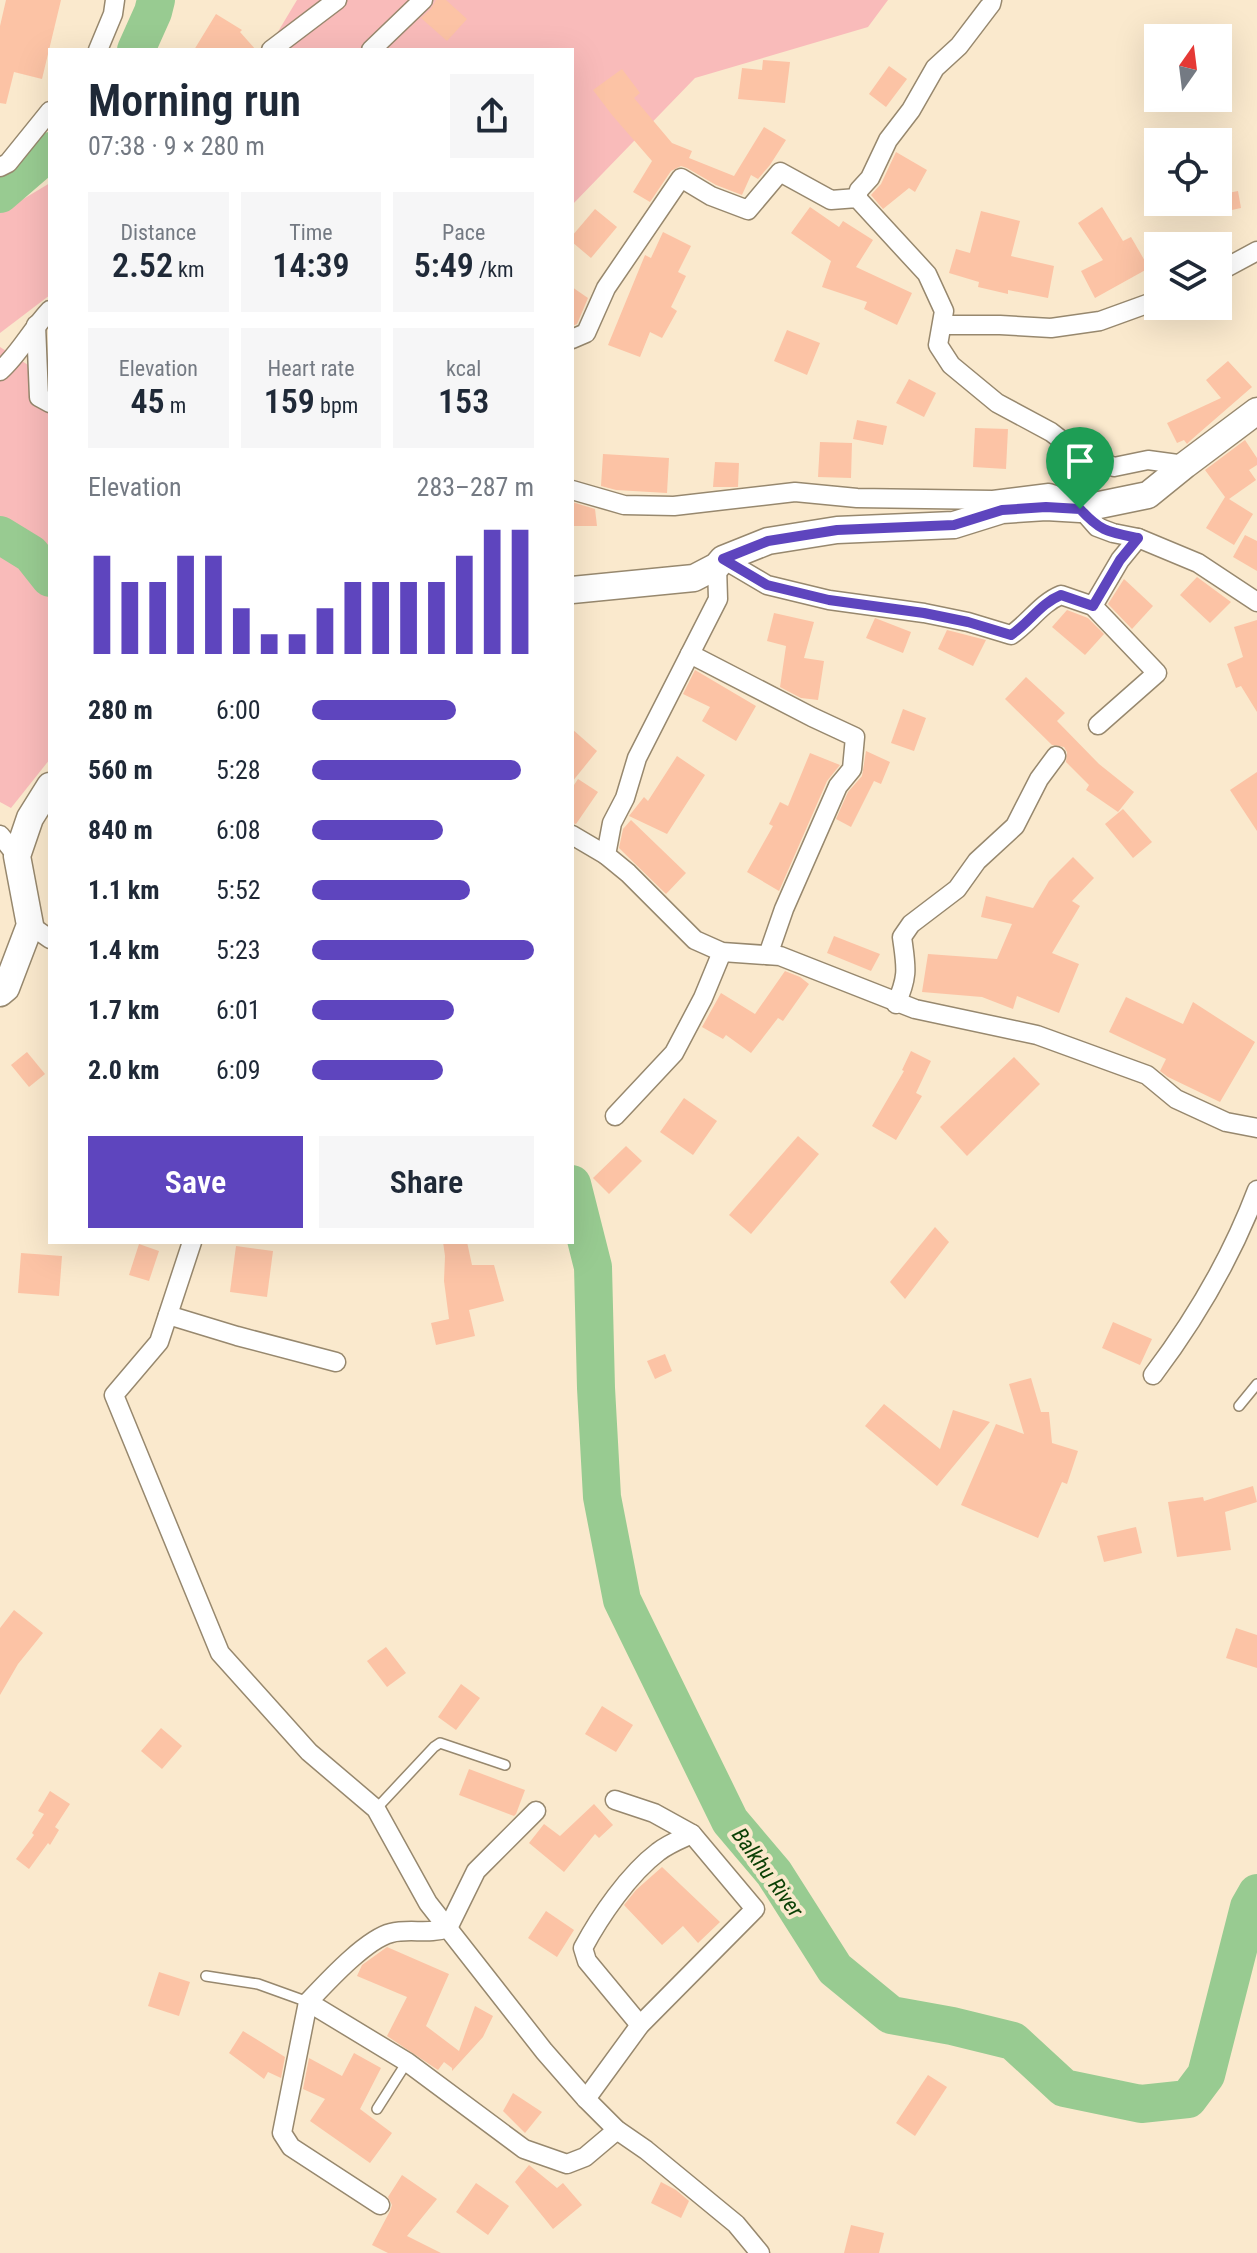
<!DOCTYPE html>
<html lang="en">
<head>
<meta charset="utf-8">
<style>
	:root { --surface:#fff; --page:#f6f6f7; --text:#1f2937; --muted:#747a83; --accent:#5e45be }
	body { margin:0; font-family:"Roboto Condensed",sans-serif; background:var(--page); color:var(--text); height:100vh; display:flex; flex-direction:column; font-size:30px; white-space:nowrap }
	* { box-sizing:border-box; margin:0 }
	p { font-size:26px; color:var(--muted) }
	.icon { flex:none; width:44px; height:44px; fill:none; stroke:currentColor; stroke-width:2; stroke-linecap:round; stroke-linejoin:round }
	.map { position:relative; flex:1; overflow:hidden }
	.sheet { position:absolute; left:48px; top:48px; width:526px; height:1196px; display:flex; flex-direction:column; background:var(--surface); border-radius:0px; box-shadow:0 8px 32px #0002 }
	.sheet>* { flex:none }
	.needle { width:52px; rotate:14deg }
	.fabs { position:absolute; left:1144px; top:24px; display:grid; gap:16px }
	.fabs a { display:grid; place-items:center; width:88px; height:88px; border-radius:0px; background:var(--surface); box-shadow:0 8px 32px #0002; font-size:40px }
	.pin { position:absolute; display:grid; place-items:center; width:68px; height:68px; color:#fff; margin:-82px -34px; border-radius:50% 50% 50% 0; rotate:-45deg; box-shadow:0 0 8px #0007 }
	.pin .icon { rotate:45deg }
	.round { display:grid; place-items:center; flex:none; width:84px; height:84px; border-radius:0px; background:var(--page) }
	.headline { display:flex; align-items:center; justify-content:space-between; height:136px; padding:0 40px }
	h1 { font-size:44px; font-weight:600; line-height:60px }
	.stats { display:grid; grid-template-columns:repeat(3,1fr); gap:12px; height:136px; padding:8px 40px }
	.stats div { display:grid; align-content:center; border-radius:0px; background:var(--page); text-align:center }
	.stats b { font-size:34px; font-weight:600 }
	.stats small { font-size:22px; font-weight:400 }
	.stats p { font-size:22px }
	.chart { height:224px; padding:16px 40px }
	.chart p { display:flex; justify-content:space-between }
	.chart svg { width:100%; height:144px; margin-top:8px; stroke:var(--accent); stroke-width:6 }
	.button { display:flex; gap:16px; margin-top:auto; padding:16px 40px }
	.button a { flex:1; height:92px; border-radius:0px; background:var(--accent); color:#fff; font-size:32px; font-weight:600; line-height:92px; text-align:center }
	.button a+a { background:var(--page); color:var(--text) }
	ul { padding:0 40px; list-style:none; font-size:26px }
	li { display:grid; grid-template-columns:128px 96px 1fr; align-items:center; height:60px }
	li i { height:20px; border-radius:10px; background:var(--accent) }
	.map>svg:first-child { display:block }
	.green { fill:#f9bbba }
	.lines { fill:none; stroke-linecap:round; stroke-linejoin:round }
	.river { stroke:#98cb91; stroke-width:38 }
	.building { fill:#fcc3a5 }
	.lane-casing { stroke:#97886e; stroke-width:12 }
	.street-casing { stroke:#97886e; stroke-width:21 }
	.secondary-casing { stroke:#97886e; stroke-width:29 }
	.lane { stroke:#fff; stroke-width:9 }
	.street { stroke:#fff; stroke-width:18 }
	.secondary { stroke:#fff; stroke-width:26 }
	.route-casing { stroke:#fff; stroke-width:16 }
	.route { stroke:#5e45be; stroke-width:10 }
	.labels { text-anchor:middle; stroke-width:8; stroke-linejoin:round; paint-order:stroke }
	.water-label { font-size:22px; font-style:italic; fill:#0b4005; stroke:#fae9cd }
</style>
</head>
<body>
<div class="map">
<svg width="1257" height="2253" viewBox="0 0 1257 2253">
	<rect width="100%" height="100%" fill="#fae9cd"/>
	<g class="green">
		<polygon points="297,0 888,0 868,27 695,78 572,205 572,50 267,50"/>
		<polygon points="50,183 50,295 0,333 0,213"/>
		<polygon points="0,347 50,379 50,759 11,808 0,802"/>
	</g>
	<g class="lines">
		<g class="river">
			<polyline points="136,50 153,12 156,0"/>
			<polyline points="0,194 50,151"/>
			<polyline points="0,535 31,554 50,578"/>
			<polyline points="572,1184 593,1267 596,1388 602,1497 622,1600 730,1821 774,1873 835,1969 891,2015 952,2026 1013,2041 1064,2088 1141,2104 1188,2099 1206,2075 1249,1907 1257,1893"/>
		</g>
	</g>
	<g class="building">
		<polygon points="6,0 61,0 42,79 14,72 6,104 0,103 0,26"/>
		<polygon points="436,0 446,0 467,19 447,41 421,18 431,9"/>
		<polygon points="216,14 242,30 240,32 256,50 194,50"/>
		<polygon points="763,60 790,62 785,103 738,99 742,68 762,70"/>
		<polygon points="889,66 907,79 886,107 869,94"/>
		<polygon points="622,69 640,93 634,98 672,143 692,151 689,158 734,176 764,127 786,140 770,165 758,179 751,175 742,195 716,185 687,168 681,166 671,171 650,202 633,192 652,161 612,115 593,90"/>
		<polygon points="896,152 927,170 915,192 909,188 883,209 871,195 881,184"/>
		<polygon points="1238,191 1241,208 1218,213 1218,195"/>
		<polygon points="810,207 839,227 843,221 873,240 856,267 912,293 897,325 864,309 867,302 822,287 831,261 791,233"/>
		<polygon points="1102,207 1123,241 1131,237 1149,268 1095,298 1081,271 1103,260 1078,223"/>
		<polygon points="595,209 617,227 591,258 572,242 572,236"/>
		<polygon points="981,211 1020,221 1011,256 1054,266 1048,298 1008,290 1008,294 978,287 979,282 949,273 956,249 970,253"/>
		<polygon points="663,232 691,246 678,272 686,276 671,307 677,311 662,338 650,332 640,357 608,345 645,255 651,258"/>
		<polygon points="572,287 588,298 577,324 572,326"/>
		<polygon points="787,330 820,343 807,375 774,361"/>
		<polygon points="1228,361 1252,387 1191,440 1187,444 1184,440 1177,443 1167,423 1221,398 1206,380"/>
		<polygon points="909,379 936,393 924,417 896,403"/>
		<polygon points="857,420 887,426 883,445 853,439"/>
		<polygon points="975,428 1008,429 1006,469 973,467"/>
		<polygon points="1245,440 1257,458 1257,465 1249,470 1256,480 1229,499 1253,514 1234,545 1206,528 1225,497 1205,470"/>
		<polygon points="820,442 852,443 851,478 818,477"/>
		<polygon points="603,454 669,458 667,493 616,490 601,486"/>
		<polygon points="715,462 739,463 738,487 713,487"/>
		<polygon points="572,502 595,509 597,526 572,526"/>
		<polygon points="1245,535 1257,541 1257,571 1233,557"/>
		<polygon points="1197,577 1231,602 1210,623 1180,595"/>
		<polygon points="1124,579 1153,606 1132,629 1108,604"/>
		<polygon points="1067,610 1088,618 1104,634 1085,655 1052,627"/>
		<polygon points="774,613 814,622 804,658 824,661 818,700 801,698 780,687 786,646 767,641"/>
		<polygon points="875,618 911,632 903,653 866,638"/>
		<polygon points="1257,620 1257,712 1241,686 1236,688 1227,664 1243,657 1234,627"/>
		<polygon points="947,630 986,640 973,666 938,649"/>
		<polygon points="695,670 756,706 736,741 702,721 710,707 683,694"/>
		<polygon points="1026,677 1065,713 1057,721 1099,764 1134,792 1118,812 1086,790 1089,785 1066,762 1067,752 1064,747 1052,745 1005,699"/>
		<polygon points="903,709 926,718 914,751 891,743"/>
		<polygon points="572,729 597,751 572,782"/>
		<polygon points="866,751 890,762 881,784 874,781 851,827 836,819 848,792 862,776"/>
		<polygon points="810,753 840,765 827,781 779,891 747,872 773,826 769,824 780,802 788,806"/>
		<polygon points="677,756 705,775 667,834 629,816 644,797 648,801"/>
		<polygon points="1257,772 1257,831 1230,790"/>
		<polygon points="578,779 598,792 576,824 572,823 572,788"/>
		<polygon points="1123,809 1152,842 1133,858 1105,824"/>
		<polygon points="631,820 686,873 666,894 619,848 623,829"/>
		<polygon points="1073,857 1094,878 1072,901 1080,906 1052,953 1079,964 1059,1013 1017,996 1013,1009 982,997 922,992 928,954 997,959 1012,924 981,917 986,896 1033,908 1049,881"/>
		<polygon points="834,936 880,954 871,971 827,953"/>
		<polygon points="785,971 800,977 809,984 783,1021 778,1018 751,1053 726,1035 723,1039 702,1027 721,993 755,1014"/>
		<polygon points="1126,997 1183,1024 1193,1002 1255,1042 1220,1102 1168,1077 1160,1071 1166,1059 1109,1032"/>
		<polygon points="911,1051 931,1061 916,1093 922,1096 896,1140 872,1126 904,1071 902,1070"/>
		<polygon points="27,1052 45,1074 29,1087 11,1065"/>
		<polygon points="1014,1057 1040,1084 967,1156 940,1127"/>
		<polygon points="684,1098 717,1121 693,1155 660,1132"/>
		<polygon points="798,1136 819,1154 751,1234 729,1215"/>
		<polygon points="626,1146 642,1161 609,1194 593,1178"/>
		<polygon points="935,1227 949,1242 905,1299 890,1282"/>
		<polygon points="443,1242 467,1242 472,1265 494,1265 504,1301 469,1310 475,1336 436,1345 431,1323 449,1319 444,1281 445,1256"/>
		<polygon points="139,1244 159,1251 149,1281 129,1275"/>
		<polygon points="236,1246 273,1251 267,1297 230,1292"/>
		<polygon points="21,1253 62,1256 59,1296 18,1293"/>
		<polygon points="1113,1322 1152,1339 1140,1365 1102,1348"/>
		<polygon points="665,1354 672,1371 655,1379 647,1361"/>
		<polygon points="1031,1378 1041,1412 1049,1412 1052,1443 1078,1451 1067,1484 1062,1482 1038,1538 961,1505 996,1424 1024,1434 1009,1384"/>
		<polygon points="884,1404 940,1449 953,1410 990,1422 937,1486 865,1426"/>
		<polygon points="1253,1486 1257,1502 1225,1512 1231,1550 1177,1557 1168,1502 1203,1497 1204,1501"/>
		<polygon points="1136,1527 1142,1553 1104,1562 1097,1536"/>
		<polygon points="14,1610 43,1633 18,1664 0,1695 0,1628"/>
		<polygon points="1236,1628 1257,1635 1257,1668 1226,1658"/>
		<polygon points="386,1647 406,1673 387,1687 367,1661"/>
		<polygon points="461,1684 480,1698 456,1730 438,1717"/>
		<polygon points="602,1706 633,1725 616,1752 585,1734"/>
		<polygon points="161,1728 182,1746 162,1769 141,1751"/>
		<polygon points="469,1769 525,1790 516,1814 514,1816 459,1795"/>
		<polygon points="50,1791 70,1804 55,1827 59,1830 50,1845 48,1843 29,1869 16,1859 34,1835 32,1833 44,1814 38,1811"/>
		<polygon points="594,1804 613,1825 599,1838 595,1834 564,1872 529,1843 544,1824 560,1836"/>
		<polygon points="662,1867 720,1922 698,1943 683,1926 662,1945 624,1905 636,1890"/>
		<polygon points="546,1911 574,1930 557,1957 528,1938"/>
		<polygon points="387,1947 449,1974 426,2026 459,2051 475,2006 493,2016 483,2037 452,2071 452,2068 444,2062 438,2070 387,2036 407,1997 357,1976 362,1965"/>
		<polygon points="159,1972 190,1982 179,2016 148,2006"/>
		<polygon points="243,2031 285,2057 281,2078 268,2072 264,2079 229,2053"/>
		<polygon points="354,2053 381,2068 360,2109 392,2133 370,2163 310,2121 325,2099 303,2089 309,2058 342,2076"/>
		<polygon points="928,2075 947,2087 915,2136 896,2123"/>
		<polygon points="513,2093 542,2112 525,2133 503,2111"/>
		<polygon points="529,2165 557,2188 563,2183 582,2205 553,2229 515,2182"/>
		<polygon points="402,2175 437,2199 407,2236 441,2253 388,2253 372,2245 390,2211 392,2205 388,2197"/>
		<polygon points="661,2182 676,2190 689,2201 681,2218 651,2203"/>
		<polygon points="476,2183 509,2206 488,2235 456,2212"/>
		<polygon points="851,2225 884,2233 879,2253 844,2253"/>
	</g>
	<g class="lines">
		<defs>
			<g id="lane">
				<polyline points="1239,1406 1257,1384"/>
				<polyline points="376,1809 434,1747 440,1743 505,1765"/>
				<polyline points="206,1976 258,1984 308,2002"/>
				<polyline points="377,2109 407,2062"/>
			</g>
			<g id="street">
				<polyline points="98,50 113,14 115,0"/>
				<polyline points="271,50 337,0"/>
				<polyline points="371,50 423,0"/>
				<polyline points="0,167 8,163 50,111"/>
				<polyline points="857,198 859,190 870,178 888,140 911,110 935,68 959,46 991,4 992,0"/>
				<polyline points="1218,272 1257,251"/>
				<polyline points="36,325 39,397 50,403"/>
				<polyline points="943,325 1000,325 1051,328 1100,321 1158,300"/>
				<polyline points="572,339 586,333 606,288 681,178 711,196 748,210 780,172 831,200 857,198 927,274 944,311 938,345 951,365 997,403 1051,432 1073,449 1114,467 1148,460 1185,465"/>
				<path d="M0 371C20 353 31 330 50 310"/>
				<polyline points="572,490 624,505 674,506 795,492 857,498 993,500 1049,493 1075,502 1097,527 1113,533 1138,538 1198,563 1257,602"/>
				<path d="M723 559 767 585 829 600 924 613 968 622 1011 635C1029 623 1041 603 1061 595L1093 606 1157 673 1098 725"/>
				<polyline points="717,566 718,599 637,758 625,798 612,823 606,855 628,873 695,940 722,952 780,956 915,1009 1037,1035 1147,1075 1176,1099 1226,1122 1257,1128"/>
				<polyline points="1093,606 1120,560 1138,538"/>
				<polyline points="690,654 812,717 855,737 852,769 838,786 784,909 768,955"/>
				<polyline points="0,835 17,856"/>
				<polyline points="572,835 606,855"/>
				<polyline points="30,925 50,939"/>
				<path d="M896 1004C909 975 906 967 902 937L911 924 957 889 977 861 1015 826 1039 779 1056 756"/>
				<polyline points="615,1116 674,1053 703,998 722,952"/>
				<polyline points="192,1242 159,1342 114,1395 220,1653 309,1752 376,1809 428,1903 544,2051 586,2099 617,2130 646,2150 736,2224 760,2253"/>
				<polyline points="168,1315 237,1336 336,1362"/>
				<path d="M1153 1375C1196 1318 1232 1256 1257 1190"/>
				<path d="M536 1811 476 1871 448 1928C429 1935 410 1928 391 1933 366 1939 326 1983 308 2002L407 2062 524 2149 567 2164 585 2157 617 2130"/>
				<polyline points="308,2002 282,2133 291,2147 380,2205"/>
				<path d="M640 2025 587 1961 583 1948C600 1916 629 1874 658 1852 668 1844 681 1839 692 1834"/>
				<polyline points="586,2099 640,2025 755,1909 692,1834 654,1813 615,1800"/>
			</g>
			<g id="secondary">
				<polyline points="572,590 694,578 717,566 723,559 768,541 837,530 954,525 1002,510 1046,507 1080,509 1148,495 1185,465 1257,411"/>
				<polyline points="0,993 6,988 30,925 17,856 30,818 50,786"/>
			</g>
		</defs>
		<use href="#lane" class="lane-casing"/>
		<use href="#street" class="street-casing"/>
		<use href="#secondary" class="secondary-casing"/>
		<use href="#lane" class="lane"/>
		<use href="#street" class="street"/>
		<use href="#secondary" class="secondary"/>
	</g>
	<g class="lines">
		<defs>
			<path id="route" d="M1046 507 1080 509C1101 532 1108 532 1138 538L1120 560 1093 606 1061 595C1041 603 1029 623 1011 635L968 622 924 613 829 600 767 585 723 559 768 541 837 530 954 525 1002 510Z"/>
		</defs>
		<use href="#route" class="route-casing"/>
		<use href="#route" class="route"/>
	</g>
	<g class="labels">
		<g class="water-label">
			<text transform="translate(768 1872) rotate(54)" y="8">Balkhu River</text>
		</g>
	</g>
</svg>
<div class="fabs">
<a><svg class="needle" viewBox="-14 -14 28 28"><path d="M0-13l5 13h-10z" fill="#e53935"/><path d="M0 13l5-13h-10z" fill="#747a83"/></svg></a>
<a><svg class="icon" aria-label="locate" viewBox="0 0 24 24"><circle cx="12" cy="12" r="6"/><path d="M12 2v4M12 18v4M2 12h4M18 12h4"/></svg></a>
<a><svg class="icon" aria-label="layers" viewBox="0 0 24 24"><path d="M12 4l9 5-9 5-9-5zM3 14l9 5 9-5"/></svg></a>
</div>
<div class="pin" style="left:1080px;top:509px;background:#1e9e55"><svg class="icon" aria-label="arrive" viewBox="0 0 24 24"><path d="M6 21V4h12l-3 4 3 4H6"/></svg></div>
<section class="sheet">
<div class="headline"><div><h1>Morning run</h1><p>07:38 · 9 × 280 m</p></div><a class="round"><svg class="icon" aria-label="share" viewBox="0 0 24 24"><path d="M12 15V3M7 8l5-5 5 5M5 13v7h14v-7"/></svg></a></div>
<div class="stats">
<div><p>Distance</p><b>2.52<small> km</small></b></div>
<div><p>Time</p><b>14:39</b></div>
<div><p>Pace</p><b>5:49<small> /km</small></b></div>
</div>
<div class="stats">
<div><p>Elevation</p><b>45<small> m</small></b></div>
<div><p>Heart rate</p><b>159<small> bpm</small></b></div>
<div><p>kcal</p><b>153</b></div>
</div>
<div class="chart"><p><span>Elevation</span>283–287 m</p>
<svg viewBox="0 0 160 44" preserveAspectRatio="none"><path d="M5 44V14M15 44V22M25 44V22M35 44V14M45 44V14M55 44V30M65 44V38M75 44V38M85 44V30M95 44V22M105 44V22M115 44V22M125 44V22M135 44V14M145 44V6M155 44V6"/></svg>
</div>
<ul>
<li><b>280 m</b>6:00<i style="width:65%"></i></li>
<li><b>560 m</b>5:28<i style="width:94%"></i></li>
<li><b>840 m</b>6:08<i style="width:59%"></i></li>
<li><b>1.1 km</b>5:52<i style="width:71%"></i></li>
<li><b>1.4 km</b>5:23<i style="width:100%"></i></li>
<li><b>1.7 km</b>6:01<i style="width:64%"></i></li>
<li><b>2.0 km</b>6:09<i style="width:59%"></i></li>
</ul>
<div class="button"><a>Save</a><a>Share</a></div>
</section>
</div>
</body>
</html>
